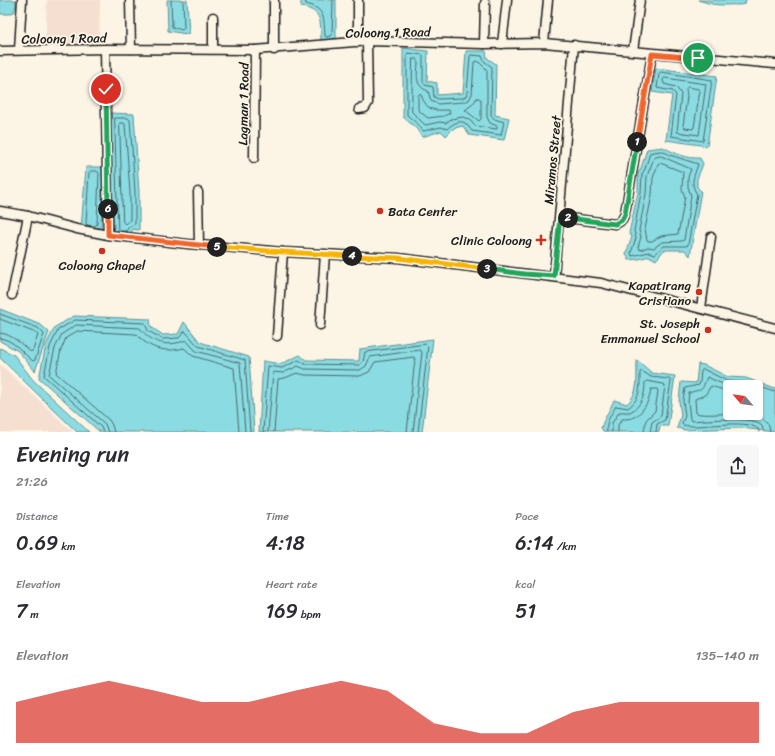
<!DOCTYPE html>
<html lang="en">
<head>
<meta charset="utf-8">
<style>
	:root { --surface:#fff; --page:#f7f7f7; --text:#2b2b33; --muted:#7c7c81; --accent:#d93025 }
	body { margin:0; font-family:Sriracha,sans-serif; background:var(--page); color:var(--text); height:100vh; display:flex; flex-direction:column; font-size:15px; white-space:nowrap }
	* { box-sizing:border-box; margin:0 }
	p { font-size:13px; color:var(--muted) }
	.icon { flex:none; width:22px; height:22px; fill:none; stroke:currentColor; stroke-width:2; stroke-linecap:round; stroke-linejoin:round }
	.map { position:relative; height:432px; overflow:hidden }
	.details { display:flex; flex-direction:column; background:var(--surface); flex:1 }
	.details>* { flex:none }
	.needle { width:26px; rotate:298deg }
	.tools { position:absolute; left:723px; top:380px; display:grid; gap:8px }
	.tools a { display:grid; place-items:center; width:40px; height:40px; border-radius:4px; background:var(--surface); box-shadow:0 1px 3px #0004; font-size:20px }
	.pin { position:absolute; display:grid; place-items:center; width:34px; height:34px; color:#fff; margin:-17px; border:2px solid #fff; border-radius:50%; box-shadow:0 1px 4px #0007 }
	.km { position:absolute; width:20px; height:20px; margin:-10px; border-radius:50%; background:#222; color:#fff; font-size:11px; line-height:20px; text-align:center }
	.round { display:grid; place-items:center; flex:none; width:42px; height:42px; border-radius:4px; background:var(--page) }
	.headline { display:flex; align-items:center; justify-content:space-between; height:68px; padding:0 16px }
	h1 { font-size:22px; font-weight:600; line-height:30px }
	.figures { display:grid; grid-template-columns:repeat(3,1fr); gap:6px; height:68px; padding:4px 16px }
	.figures div { display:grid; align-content:center }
	.figures b { font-size:20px; font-weight:600 }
	.figures small { font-size:11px; font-weight:400 }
	.figures p { font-size:11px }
	.chart { height:112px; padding:8px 16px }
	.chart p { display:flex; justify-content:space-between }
	.chart svg { width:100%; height:72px; margin-top:4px; fill:var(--accent); opacity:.7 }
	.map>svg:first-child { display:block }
	.built { fill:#f5dfd1 }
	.water { fill:#8bdce2; stroke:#5f8f93; fill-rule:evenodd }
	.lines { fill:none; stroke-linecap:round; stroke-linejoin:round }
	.shore { stroke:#48696b; stroke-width:1 }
	.street-casing { stroke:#1c1c1c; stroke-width:11 }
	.street { stroke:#fcf5e5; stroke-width:8 }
	.split-1-casing { stroke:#fff; stroke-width:8 }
	.split-2-casing { stroke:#fff; stroke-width:8 }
	.split-3-casing { stroke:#fff; stroke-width:8 }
	.split-4-casing { stroke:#fff; stroke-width:8 }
	.split-5-casing { stroke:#fff; stroke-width:8 }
	.split-6-casing { stroke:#fff; stroke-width:8 }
	.split-7-casing { stroke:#fff; stroke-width:8 }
	.split-1 { stroke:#f0652b; stroke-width:5 }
	.split-2 { stroke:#22a559; stroke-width:5 }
	.split-3 { stroke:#22a559; stroke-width:5 }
	.split-4 { stroke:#f5b400; stroke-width:5 }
	.split-5 { stroke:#f5b400; stroke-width:5 }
	.split-6 { stroke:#f0652b; stroke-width:5 }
	.split-7 { stroke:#22a559; stroke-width:5 }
	.poi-dot { fill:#c8321e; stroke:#fcf5e5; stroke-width:1.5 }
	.labels { text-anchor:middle; stroke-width:3.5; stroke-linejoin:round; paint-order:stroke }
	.street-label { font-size:13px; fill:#1c1c1c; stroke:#fcf5e5 }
	.poi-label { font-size:13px; fill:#1c1c1c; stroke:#fcf5e5; text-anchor:end }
</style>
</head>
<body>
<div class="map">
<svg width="775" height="432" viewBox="0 0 775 432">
	<rect width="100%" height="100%" fill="#fcf5e5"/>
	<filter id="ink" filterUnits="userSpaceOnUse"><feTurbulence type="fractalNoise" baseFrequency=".025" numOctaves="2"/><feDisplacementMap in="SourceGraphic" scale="8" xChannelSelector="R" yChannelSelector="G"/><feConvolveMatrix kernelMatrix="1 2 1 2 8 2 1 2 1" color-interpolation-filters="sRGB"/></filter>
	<g filter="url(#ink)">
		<g class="built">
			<polygon points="47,0 100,0 99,48 45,48"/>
			<polygon points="0,364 73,432 0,432"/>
		</g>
		<g class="water">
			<polygon points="0,0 16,0 16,5 14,12 9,14 0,14"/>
			<polygon points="167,0 187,0 189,33 186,34 168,31"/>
			<path d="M301 0H336V40L321 42C320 23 324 11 301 7Z"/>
			<path d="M698 0H746L745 4C738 6 733 4 726 5 713 5 711 4 698 0Z"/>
			<polygon points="403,48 428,51 427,81 437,83 437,95 463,93 466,51 486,51 487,58 496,64 495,115 509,118 504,140 469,135 463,126 454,128 446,136 441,131 422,137 416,128 403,117"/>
			<polygon points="656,68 717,76 707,146 666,140 672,95 652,92"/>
			<polygon points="110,113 134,114 139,192 139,230 132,229 132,236 114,234"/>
			<path d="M663 147C674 153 687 159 700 158L703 164 697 179V187L701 191 690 256 685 250H664L656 260 649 256 639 259 629 260 626 254 632 237 629 233 638 192V173L641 168 647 149Z"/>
			<polygon points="86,167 103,167 101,230 81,229"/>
			<polygon points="0,309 41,325 49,332 35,371 18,351 0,341"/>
			<polygon points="74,316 150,319 151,327 163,335 178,334 184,322 200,342 249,357 254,432 100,432 39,378 46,345 55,327"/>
			<polygon points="433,339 422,432 259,432 263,361 281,364 300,355 306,360 359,361 360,349"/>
			<polygon points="0,348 14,355 33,380 89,432 77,432 0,358"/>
			<path d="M637 360 652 373 675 376 668 426H660L659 432H604L601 428C604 418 610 410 614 400L627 404C640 391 636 377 637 360Z"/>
			<path d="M698 364 704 365 728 377 746 378 775 389V432L741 428 685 430 677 428 681 415 679 401 681 382 696 383ZM730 387H756V413H730Z"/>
		</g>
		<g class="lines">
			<g class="shore">
				<polyline points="171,0 172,27 182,30 184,28 183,0"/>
				<path d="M305 0 306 4C325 8 324 19 325 36L327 37 332 35 333 0"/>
				<path d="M408 53 423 55V82L425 85 433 87 434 97 438 99 463 98 466 96 467 93 470 56 471 55 482 56 484 61 492 67 491 115 494 119 504 122 501 135 472 131C470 129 468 125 465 123 459 119 451 125 447 129L441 127 423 131 419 125 407 115V55Z"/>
				<path d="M413 59H417L418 60C418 74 413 85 428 91L431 101 438 104 463 102 469 100 472 94 474 62 478 61 487 70V117L490 123 497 126V129L475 126 469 119 463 117 451 119 446 123 440 122 425 125 412 112Z"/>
				<polygon points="661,72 712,80 703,141 671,136 676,95 673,91 657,88 659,74"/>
				<polygon points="665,78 706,84 699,135 677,132 681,94 676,87 664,84 663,80"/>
				<polygon points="688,87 698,89 700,90 694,127 693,129 685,128 683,126 687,97 686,89"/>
				<path d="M420 94C423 97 422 99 425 103 430 112 440 110 449 110L450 113 444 116 428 118 418 110V96Z"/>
				<polygon points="477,98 479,98 481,100 481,119 479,121 465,110 473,104"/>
				<polygon points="115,118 128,118 130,120 135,192 135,224 129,227 126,231 119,231 118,229"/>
				<polygon points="120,123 124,123 125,124 130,192 130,220 125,224 123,222"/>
				<path d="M662 151 670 155 698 164C695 175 689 183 697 194L688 245 686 246H664L655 254 649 252 632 256 631 253 636 238 634 231 641 193 642 174 645 169 650 153Z"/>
				<polygon points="661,156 691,169 688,177 688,187 691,196 684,240 682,241 662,242 654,248 648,247 640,250 638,247 641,237 639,230 646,194 647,176 654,158"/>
				<polygon points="660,163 683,172 682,189 685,197 678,234 661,236 652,241 648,241 647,240 645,229 652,195 653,178 658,164"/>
				<polygon points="91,171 97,171 99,173 97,224 95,226 87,225 86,223 89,173"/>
				<path d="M0 314 38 328 44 334 35 360 33 361C23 354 15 340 0 338"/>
				<path d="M0 319 36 333 38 335 33 350 31 352C22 345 12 334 0 333"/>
				<path d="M745 387 727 386 707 377C700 395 704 387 689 393L688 401 690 419 691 421C706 420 753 416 762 425L764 432"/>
				<path d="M730 392 711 386 705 395 695 399 696 413C714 419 769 401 770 432"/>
				<polyline points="103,432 101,427 44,376 50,347 58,330 75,320 145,323 148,331 163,339 179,338 185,331 198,346 245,360 250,432"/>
				<path d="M108 432 105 424 49 375 55 348 62 334 76 325 140 328C151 343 168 348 186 340L196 351 240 363 245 432"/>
				<path d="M114 432 112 425 109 420 56 373 61 350 66 338 77 331 136 334C150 349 164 353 184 348L193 356 234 368 239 432"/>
				<polyline points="263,432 268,366 282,368 299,360 305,364 359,365 363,362 365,352 426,344 428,346 418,432"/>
				<polyline points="268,432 273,372 283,373 298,366 305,369 360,370 366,366 370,357 420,350 422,352 413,432"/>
				<polyline points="274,432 278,379 285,378 297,373 305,375 360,376 369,372 375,362 414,357 415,359 407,432"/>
				<path d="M607 432C605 422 611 415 616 406L628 408C641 399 640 386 640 372L642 371 651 377 669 379 671 381 665 420 657 424 656 432"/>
				<path d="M612 432V423L619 412H630C642 406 645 395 645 382L647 381 663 384 665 385 661 416 652 422 650 432"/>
				<path d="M618 432V425L622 419C625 419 629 419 632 418 643 414 650 400 651 389H657L658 391 655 411 646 420 644 432"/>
				<path d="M759 432 758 429C746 418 700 429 683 425L682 423 685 416 683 401 685 388 699 385 700 382 701 371 703 369 727 381 746 382 775 392"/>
			</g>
			<defs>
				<g id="street">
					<polyline points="130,0 131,49"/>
					<polyline points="358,0 358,42"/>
					<polyline points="544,43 548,0"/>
					<polyline points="484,44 485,3"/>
					<polyline points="502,44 507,0"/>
					<polyline points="105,49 108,235"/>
					<polyline points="213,49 213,17"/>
					<polyline points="19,50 22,0"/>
					<polyline points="274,50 274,0"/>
					<polyline points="0,51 105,49 255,50 367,41 484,44 544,43 775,64"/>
					<polyline points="633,51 640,0"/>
					<polyline points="359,109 365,108 368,103 367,41"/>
					<polyline points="254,158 255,50"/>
					<polyline points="198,192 199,245"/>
					<polyline points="0,211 28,216 77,229 108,235 188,244 283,252 398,258 601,283 775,328"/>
					<path d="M560 217 615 224C625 222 625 211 627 202L652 54"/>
					<polyline points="554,276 574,45"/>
					<polyline points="12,295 28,216"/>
					<polyline points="701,308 711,237"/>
					<polyline points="320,325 325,254"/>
					<polyline points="277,336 283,252"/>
				</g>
			</defs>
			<use href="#street" class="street-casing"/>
			<use href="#street" class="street"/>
		</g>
	</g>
	<g class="lines" filter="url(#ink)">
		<defs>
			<polyline id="split-1" points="637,142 652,54 698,58"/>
			<polyline id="split-2" points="568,218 615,224 622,220 625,214 637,142"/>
			<polyline id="split-3" points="487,269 524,274 554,276 560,217 568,218"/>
			<polyline id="split-4" points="352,256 398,258 487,269"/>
			<polyline id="split-5" points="217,247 283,252 352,256"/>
			<polyline id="split-6" points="108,209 108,235 217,247"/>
			<polyline id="split-7" points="106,89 108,209"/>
		</defs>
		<use href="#split-1" class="split-1-casing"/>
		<use href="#split-2" class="split-2-casing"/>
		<use href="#split-3" class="split-3-casing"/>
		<use href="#split-4" class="split-4-casing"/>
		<use href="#split-5" class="split-5-casing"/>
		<use href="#split-6" class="split-6-casing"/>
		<use href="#split-7" class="split-7-casing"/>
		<use href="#split-1" class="split-1"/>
		<use href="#split-2" class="split-2"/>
		<use href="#split-3" class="split-3"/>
		<use href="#split-4" class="split-4"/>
		<use href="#split-5" class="split-5"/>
		<use href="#split-6" class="split-6"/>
		<use href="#split-7" class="split-7"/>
	</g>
	<g class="poi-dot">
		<circle cx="380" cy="211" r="4"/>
		<path d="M539 234h4v4h4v4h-4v4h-4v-4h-4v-4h4z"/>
		<circle cx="102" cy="251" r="4"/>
		<circle cx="699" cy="292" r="4"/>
		<circle cx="708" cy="330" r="4"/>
	</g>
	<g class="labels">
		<g class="street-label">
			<text transform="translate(388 32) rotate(-1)" y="5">Coloong 1 Road</text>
			<text transform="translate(64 38) rotate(-1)" y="5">Coloong 1 Road</text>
			<text transform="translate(243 104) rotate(-89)" y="5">Lagman 1 Road</text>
			<text transform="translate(552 160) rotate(-85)" y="5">Miramos Street</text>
		</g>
		<g class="poi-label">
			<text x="388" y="216" text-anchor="start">Bata Center</text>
			<text x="532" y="245">Clinic Coloong</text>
			<text x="102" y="270" text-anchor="middle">Coloong Chapel</text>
			<text x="691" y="290">Kapatirang<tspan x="691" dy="15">Cristiano</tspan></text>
			<text x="700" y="328">St. Joseph<tspan x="700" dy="15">Emmanuel School</tspan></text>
		</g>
	</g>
</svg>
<div class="tools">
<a><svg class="needle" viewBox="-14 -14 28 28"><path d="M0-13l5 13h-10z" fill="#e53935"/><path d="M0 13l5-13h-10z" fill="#7c7c81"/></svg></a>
</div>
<div class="pin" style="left:698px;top:58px;background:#1e9e55"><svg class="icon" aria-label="arrive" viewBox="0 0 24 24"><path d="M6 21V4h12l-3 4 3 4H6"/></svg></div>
<div class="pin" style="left:106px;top:89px;background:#d93025"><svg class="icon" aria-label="check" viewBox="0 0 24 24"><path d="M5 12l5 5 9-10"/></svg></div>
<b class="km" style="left:637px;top:142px">1</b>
<b class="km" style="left:568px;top:218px">2</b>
<b class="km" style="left:487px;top:269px">3</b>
<b class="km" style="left:352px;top:256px">4</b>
<b class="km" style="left:217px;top:247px">5</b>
<b class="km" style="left:108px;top:209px">6</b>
</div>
<section class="details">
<div class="headline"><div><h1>Evening run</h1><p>21:26</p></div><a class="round"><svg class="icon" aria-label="share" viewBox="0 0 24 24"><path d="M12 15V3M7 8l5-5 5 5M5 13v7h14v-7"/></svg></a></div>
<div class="figures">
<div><p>Distance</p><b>0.69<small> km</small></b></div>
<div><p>Time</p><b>4:18</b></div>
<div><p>Pace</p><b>6:14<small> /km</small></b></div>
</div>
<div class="figures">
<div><p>Elevation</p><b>7<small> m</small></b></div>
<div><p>Heart rate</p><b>169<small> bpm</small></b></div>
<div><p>kcal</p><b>51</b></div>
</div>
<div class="chart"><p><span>Elevation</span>135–140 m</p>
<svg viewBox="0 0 160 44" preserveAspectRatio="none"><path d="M0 44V19L10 12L20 6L30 12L40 19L50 19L60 12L70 6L80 12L90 32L100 38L110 38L120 25L130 19L140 19L150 19L160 19V44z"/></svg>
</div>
</section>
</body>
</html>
